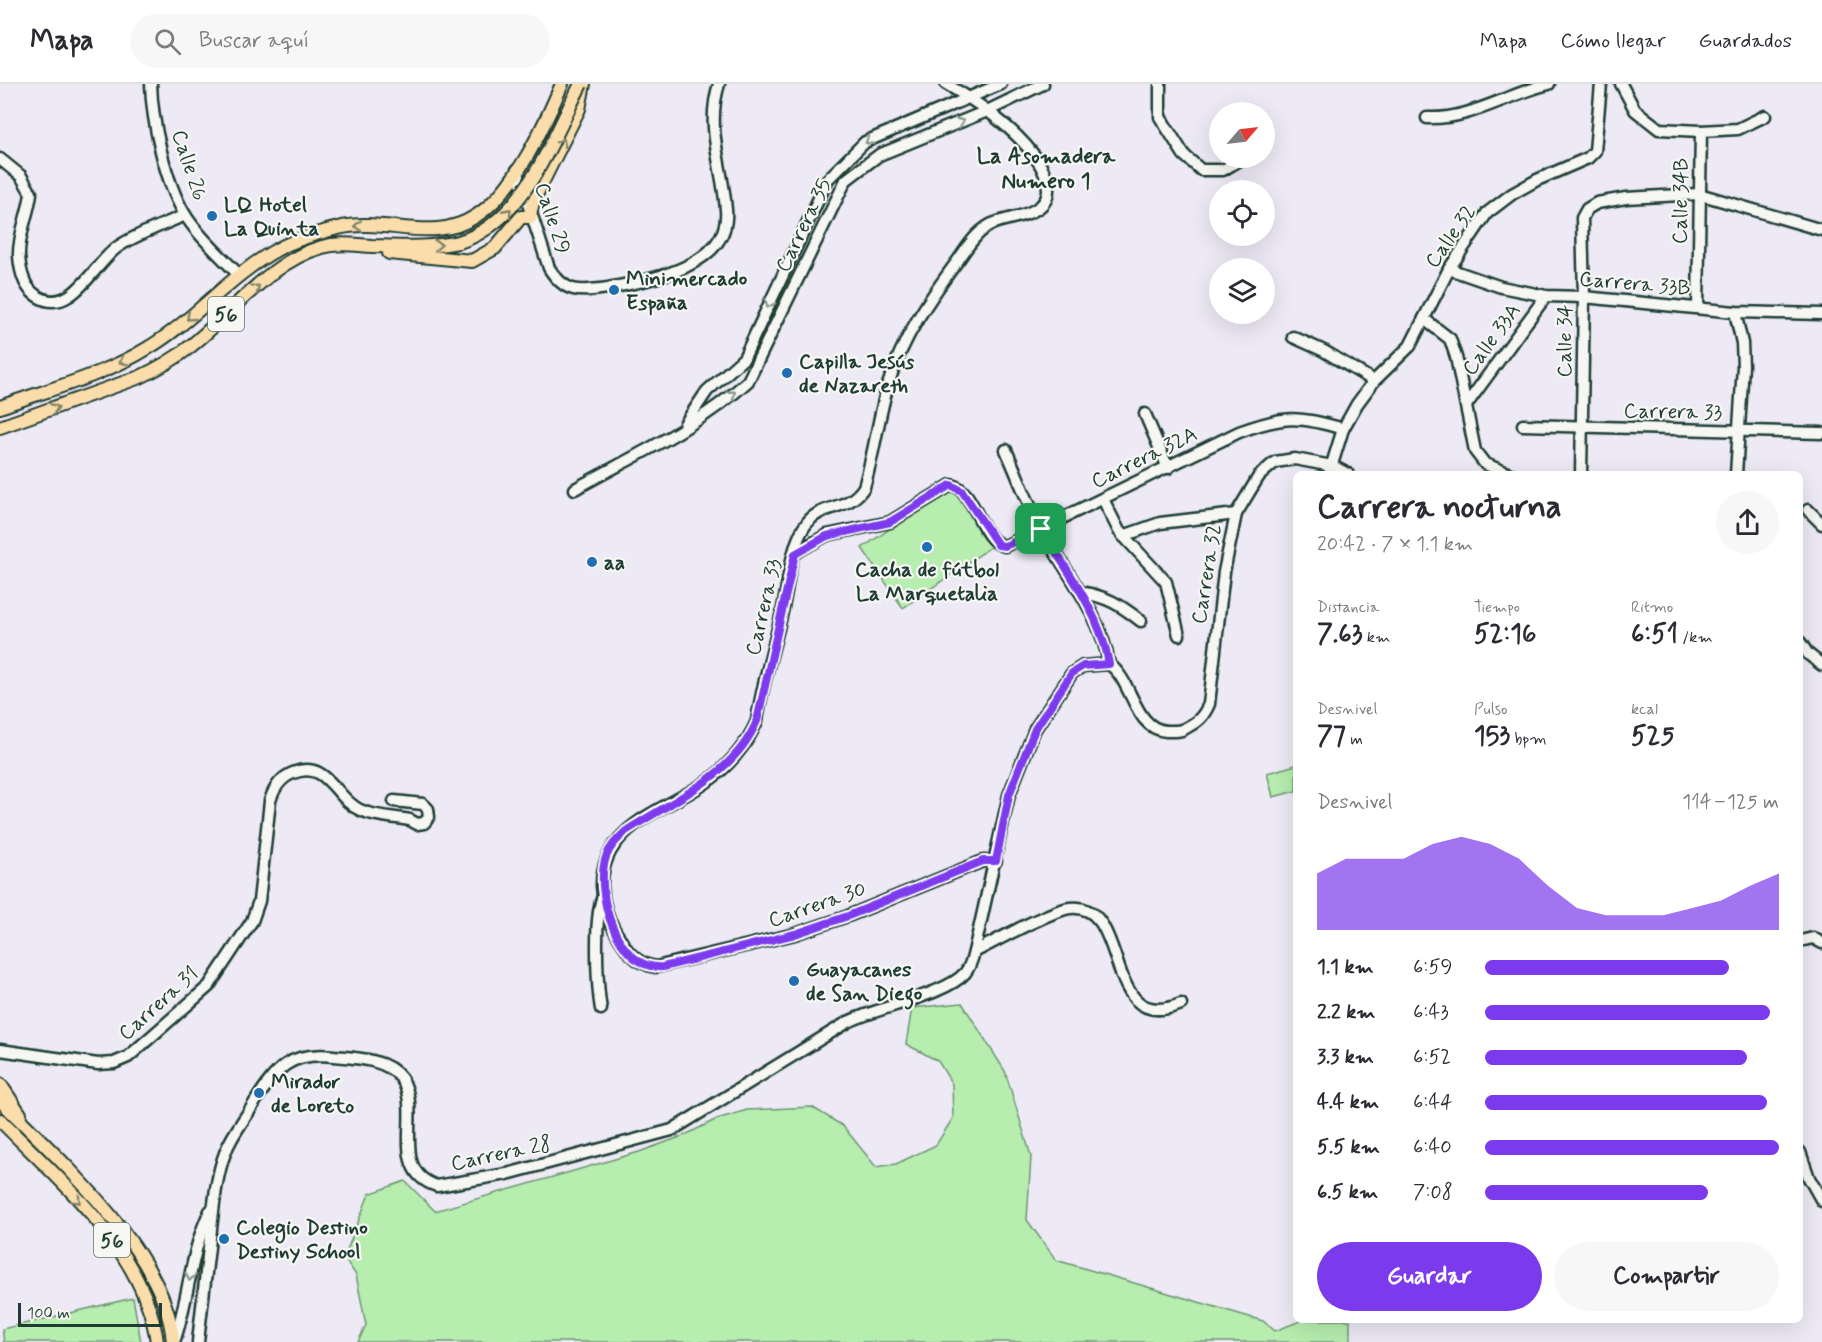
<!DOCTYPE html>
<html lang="es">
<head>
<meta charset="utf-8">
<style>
	:root { --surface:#fff; --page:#f7f7f7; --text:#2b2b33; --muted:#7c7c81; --line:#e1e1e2; --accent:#7c3aed }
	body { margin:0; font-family:Mynerve,sans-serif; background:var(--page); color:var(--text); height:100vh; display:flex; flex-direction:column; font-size:22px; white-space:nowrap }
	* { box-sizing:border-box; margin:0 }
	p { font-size:20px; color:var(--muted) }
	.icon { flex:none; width:33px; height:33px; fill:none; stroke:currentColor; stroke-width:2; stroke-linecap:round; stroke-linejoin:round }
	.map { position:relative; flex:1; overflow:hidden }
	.drawer { position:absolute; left:1293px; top:387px; width:510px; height:852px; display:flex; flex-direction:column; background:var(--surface); border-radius:9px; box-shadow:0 6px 24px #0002 }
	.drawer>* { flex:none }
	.needle { width:39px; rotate:62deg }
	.tools { position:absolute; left:1209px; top:18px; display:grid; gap:12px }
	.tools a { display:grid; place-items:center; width:66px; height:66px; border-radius:50%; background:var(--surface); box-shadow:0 6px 24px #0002; font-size:30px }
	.scale { position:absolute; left:18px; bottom:15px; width:144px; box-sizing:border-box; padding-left:6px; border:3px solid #1f3d34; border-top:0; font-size:16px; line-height:21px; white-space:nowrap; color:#1f3d34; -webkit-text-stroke:4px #f6f6f2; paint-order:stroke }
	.pin { position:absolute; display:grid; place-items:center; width:51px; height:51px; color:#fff; margin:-26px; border-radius:12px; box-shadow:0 3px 9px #0006 }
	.round { display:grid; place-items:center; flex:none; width:63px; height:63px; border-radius:32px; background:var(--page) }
	.overview { display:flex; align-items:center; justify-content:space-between; height:102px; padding:0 24px }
	h1 { font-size:33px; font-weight:700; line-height:45px }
	.metrics { display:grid; grid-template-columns:repeat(3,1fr); gap:9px; height:102px; padding:6px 24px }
	.metrics div { display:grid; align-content:center }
	.metrics b { font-size:26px; font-weight:700 }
	.metrics small { font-size:16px; font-weight:400 }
	.metrics p { font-size:16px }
	.chart { height:168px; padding:12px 24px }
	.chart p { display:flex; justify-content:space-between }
	.chart svg { width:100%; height:108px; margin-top:6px; fill:var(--accent); opacity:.7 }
	.action { display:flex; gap:12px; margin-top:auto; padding:12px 24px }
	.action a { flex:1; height:69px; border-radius:36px; background:var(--accent); color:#fff; font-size:24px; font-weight:700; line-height:69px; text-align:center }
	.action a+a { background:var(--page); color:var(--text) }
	ul { padding:0 24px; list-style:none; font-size:20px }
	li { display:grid; grid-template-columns:96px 72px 1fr; align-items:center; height:45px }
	li i { height:15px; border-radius:8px; background:var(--accent) }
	header { display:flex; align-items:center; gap:36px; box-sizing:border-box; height:84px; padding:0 30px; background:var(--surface); border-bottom:2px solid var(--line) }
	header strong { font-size:28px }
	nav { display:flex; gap:33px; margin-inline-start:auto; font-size:21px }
	.search { width:420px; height:54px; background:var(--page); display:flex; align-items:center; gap:15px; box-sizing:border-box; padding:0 21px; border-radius:33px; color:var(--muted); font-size:22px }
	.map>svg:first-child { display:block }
	.green { fill:#b7edaf; stroke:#6b9572; stroke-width:1.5 }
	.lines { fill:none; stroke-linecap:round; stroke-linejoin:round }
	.minor-casing { stroke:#1f3d34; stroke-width:15 }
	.major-casing { stroke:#1f3d34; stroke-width:16 }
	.minor { stroke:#f6f6f2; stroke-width:10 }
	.major { stroke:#faddab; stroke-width:12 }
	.major-bridge-casing { stroke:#1f3d34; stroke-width:16; stroke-linecap:butt }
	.major-bridge { stroke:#faddab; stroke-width:12 }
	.oneway { stroke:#8a9a93 }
	.oneway2 { stroke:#82856a }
	.route-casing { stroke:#fff; stroke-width:12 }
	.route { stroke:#7c3aed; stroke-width:8 }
	.poi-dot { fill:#1f6fb2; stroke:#f6f6f2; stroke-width:2 }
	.labels { text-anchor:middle; stroke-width:4.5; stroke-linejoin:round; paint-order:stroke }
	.shield { fill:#f6f6f2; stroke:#60746d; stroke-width:1.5 }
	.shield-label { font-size:20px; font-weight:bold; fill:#1f3d34 }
	.street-label { font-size:21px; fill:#1f3d34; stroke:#f6f6f2 }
	.poi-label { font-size:21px; font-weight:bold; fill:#1f3d34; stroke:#f6f6f2; text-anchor:start }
	.neighbourhood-label { font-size:22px; font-weight:bold; fill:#1f3d34; stroke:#f6f6f2 }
</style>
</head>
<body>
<header>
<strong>Mapa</strong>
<div class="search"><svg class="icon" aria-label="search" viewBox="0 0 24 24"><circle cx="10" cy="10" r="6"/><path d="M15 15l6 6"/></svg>Buscar aquí</div>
<nav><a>Mapa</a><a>Cómo llegar</a><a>Guardados</a></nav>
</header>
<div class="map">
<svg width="1822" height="1258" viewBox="0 0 1822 1258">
	<rect width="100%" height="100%" fill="#ede9f5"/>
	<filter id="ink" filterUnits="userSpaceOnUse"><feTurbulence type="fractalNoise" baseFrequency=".0167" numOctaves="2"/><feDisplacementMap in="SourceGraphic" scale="12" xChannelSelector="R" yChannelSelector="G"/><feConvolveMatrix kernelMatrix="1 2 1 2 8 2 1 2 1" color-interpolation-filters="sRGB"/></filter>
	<g filter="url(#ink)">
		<g class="green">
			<polygon points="951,403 992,462 903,524 862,464"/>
			<polygon points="1296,681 1296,707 1273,713 1267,689"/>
			<polygon points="962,919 1005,987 1031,1072 1027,1136 1056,1176 1263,1237 1275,1247 1303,1236 1350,1236 1350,1258 358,1258 366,1241 356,1191 344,1174 369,1110 405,1097 435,1127 639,1068 683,1052 717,1035 747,1026 812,1023 843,1042 876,1083 896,1080 936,1061 953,1034 952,1000 938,977 906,960 912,924"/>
			<polygon points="133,1214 141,1258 4,1258 2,1245"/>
		</g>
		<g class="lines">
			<defs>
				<g id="minor">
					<path d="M151 0C152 38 165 96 184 129 197 151 221 172 239 191"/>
					<path d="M946 0C978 18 1046 64 1048 105 1049 133 1004 133 990 141 976 149 968 162 959 175 930 214 902 254 888 301 878 335 874 370 864 403 848 428 822 419 807 439 791 458 788 504 782 528 774 564 762 600 757 637 747 661 727 684 705 699 664 727 601 742 602 802 603 818 606 831 614 845 624 863 634 880 656 883L795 850 848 832 983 777H996"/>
					<polyline points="1160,0 1160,33 1184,71 1201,86 1223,86 1243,74"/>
					<polyline points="1621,0 1635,26 1659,45 1701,47 1738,45 1765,32"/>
					<path d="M1427 34C1470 36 1507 10 1549 0"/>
					<path d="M0 75 21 92 31 109C29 129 18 151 19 172 20 186 24 204 37 212 72 234 94 178 119 162 139 149 163 141 185 131"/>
					<path d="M517 86 549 184C565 210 580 208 608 204 649 197 731 182 726 126 723 82 705 45 719 0"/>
					<polyline points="1449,185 1501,203 1546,212 1584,213 1735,228 1822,230"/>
					<polyline points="1698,224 1701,47"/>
					<polyline points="1735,228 1742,259 1743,282 1736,390"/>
					<polyline points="1424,235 1450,255 1456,273 1475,367 1485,380 1510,390"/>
					<polyline points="1293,253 1324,267 1374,297"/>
					<polyline points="1467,320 1546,212"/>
					<polyline points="1145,330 1168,384"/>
					<polyline points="685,340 707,307 744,274 828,95 865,58 1001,0"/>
					<polyline points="1523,341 1822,349"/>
					<path d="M1006 366C1018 392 1028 421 1042 446 1066 489 1101 530 1109 580 1133 597 1134 645 1166 647 1173 647 1178 648 1184 645 1197 638 1203 634 1209 620L1224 488 1236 430 1259 392 1275 378 1295 375 1332 382 1348 390"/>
					<polyline points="1329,390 1343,345 1357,320 1374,297 1410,262 1449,185 1487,129 1512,110 1537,96 1588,74 1595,67 1601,0"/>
					<polyline points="1581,390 1584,213 1582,134 1587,125 1597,119 1626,114 1699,110 1822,146"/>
					<path d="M575 405C634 372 698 343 748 297L846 96 879 71 987 27 1043 0"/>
					<polyline points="1103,415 1119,447 1166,498 1179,551"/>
					<polyline points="1808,426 1822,440"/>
					<polyline points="1123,452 1160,439 1236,430"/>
					<path d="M795 469 827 451 890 438 951 401C976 404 979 458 1005 462L1239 348C1282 332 1299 331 1343 345"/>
					<path d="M1080 508C1108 513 1119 520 1141 537"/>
					<polyline points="1800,558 1808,570 1822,581"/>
					<polyline points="1800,857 1813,854 1822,859"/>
					<path d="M974 868C996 857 1049 827 1070 824 1132 817 1100 953 1181 920"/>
					<path d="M601 925C597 902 594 836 602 815"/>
					<path d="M0 966 98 980 114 979 128 973 209 902 252 837 259 817 270 717C274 704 280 694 293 689 328 675 335 715 360 726 375 733 394 733 410 736L417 740 424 739 429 733 428 725 423 720 394 717"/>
					<polyline points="1800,1068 1809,1094 1822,1117"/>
					<path d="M174 1258C189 1215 190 1168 210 1127"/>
					<path d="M198 1258C202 1220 207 1183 211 1145 214 1120 216 1093 225 1069 232 1050 245 1035 255 1018 277 984 290 967 334 972 357 974 387 975 401 994 424 1026 387 1087 437 1102L507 1090 672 1046 848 938C878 923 946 911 965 889 970 883 972 876 974 868L1009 711 1035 645 1072 589 1083 582 1109 580"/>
				</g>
				<g id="major">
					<polyline points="530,130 534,115 579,25 584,0"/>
					<polyline points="389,169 472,177 495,164 521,133 531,133"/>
					<path d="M0 323C49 305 103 292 148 264 195 236 230 191 278 165 296 155 318 149 338 144 384 132 433 161 476 132 515 107 544 42 562 0"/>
					<path d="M0 343 140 293C157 285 173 276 187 265 230 232 268 178 322 163 339 158 355 161 372 162 401 163 431 164 459 158"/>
					<polyline points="0,1000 20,1030"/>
					<path d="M0 1016C59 1076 167 1170 173 1258"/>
					<path d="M0 1036C61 1098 145 1167 157 1258"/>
				</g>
			</defs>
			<use href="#minor" class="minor-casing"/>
			<use href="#major" class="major-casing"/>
			<use href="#minor" class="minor"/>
			<use href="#major" class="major"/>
			<defs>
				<path id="major-bridge" d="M459 158C525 137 551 57 581 0"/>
			</defs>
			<use href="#major-bridge" class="major-bridge-casing"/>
			<use href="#major-bridge" class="major-bridge"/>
		</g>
		<defs><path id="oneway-chevron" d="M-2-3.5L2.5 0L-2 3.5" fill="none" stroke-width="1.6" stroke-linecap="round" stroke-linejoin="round" transform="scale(1.5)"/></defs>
		<g class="oneway">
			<use href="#oneway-chevron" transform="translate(960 38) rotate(-22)"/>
			<use href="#oneway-chevron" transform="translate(869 57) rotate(148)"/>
			<use href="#oneway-chevron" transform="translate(769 220) rotate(115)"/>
			<use href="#oneway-chevron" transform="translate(732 310) rotate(-38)"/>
			<use href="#oneway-chevron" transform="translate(190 1193) rotate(101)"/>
		</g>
		<g class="oneway2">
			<use href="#oneway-chevron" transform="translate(562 58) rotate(-63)"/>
			<use href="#oneway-chevron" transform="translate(508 128) rotate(-48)"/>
			<use href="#oneway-chevron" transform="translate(358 142) rotate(178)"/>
			<use href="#oneway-chevron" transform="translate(438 161) rotate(-5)"/>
			<use href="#oneway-chevron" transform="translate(256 204) rotate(-40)"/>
			<use href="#oneway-chevron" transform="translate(190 233) rotate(139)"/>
			<use href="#oneway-chevron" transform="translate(123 277) rotate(154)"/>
			<use href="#oneway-chevron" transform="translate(55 324) rotate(-19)"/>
			<use href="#oneway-chevron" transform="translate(77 1116) rotate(47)"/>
		</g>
	</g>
	<g class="lines" filter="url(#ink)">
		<defs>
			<path id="route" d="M951 401 962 407 998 461 1005 462 1041 445C1067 486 1101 531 1109 580L1083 582 1072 589 1035 645 1009 711 996 777H983L848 832 795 850 663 883C617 888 594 808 606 773 610 762 618 755 626 747 673 716 734 692 757 637L795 470 827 452 890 438Z"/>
		</defs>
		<use href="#route" class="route-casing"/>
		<use href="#route" class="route"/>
	</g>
	<g class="poi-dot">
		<circle cx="212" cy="132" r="6"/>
		<circle cx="614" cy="206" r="6"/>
		<circle cx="787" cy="289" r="6"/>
		<circle cx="927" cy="463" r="6"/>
		<circle cx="592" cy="478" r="6"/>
		<circle cx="794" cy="897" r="6"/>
		<circle cx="259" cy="1009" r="6"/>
		<circle cx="224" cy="1155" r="6"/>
	</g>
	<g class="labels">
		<g class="shield">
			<rect x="208" y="213" width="36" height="34" rx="4.5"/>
			<rect x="94" y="1139" width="36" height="34" rx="4.5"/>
		</g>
		<g class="shield-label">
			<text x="226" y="237">56</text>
			<text x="112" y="1163">56</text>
		</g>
		<g class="street-label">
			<text transform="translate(190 81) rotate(72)" y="7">Calle 26</text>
			<text transform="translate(1680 117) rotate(-89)" y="7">Calle 34B</text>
			<text transform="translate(553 134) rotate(72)" y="7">Calle 29</text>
			<text transform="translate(803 141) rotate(-64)" y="7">Carrera 35</text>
			<text transform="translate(1450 152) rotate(-55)" y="7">Calle 32</text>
			<text transform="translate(1635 199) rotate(5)" y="7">Carrera 33B</text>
			<text transform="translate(1491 255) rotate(-54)" y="7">Calle 33A</text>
			<text transform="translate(1564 257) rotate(-90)" y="7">Calle 34</text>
			<text transform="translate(1673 327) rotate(1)" y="7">Carrera 33</text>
			<text transform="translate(1144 373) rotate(-26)" y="7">Carrera 32A</text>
			<text transform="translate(1206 490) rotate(-81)" y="7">Carrera 32</text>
			<text transform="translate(763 523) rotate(-77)" y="7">Carrera 33</text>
			<text transform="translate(817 820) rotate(-19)" y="7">Carrera 30</text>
			<text transform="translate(158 919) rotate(-42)" y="7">Carrera 31</text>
			<text transform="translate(501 1069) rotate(-12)" y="7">Carrera 28</text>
		</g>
		<g class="poi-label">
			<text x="224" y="127">LQ Hotel<tspan x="224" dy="24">La Quinta</tspan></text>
			<text x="626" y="201">Minimercado<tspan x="626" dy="24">España</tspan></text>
			<text x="799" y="284">Capilla Jesús<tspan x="799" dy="24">de Nazareth</tspan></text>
			<text x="604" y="485">aa</text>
			<text x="927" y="492" text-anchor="middle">Cacha de fútbol<tspan x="927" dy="24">La Marquetalia</tspan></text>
			<text x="806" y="892">Guayacanes<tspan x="806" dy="24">de San Diego</tspan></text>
			<text x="271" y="1004">Mirador<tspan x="271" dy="24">de Loreto</tspan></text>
			<text x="236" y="1150">Colegio Destino<tspan x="236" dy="24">Destiny School</tspan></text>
		</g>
		<g class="neighbourhood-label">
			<text x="1046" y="79">La Asomadera<tspan x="1046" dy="25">Numero 1</tspan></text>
		</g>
	</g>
</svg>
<div class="tools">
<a><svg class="needle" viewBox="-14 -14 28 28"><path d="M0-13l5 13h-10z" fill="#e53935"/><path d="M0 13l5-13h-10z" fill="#7c7c81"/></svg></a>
<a><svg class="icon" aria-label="locate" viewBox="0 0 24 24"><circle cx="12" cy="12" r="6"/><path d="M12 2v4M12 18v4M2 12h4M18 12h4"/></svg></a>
<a><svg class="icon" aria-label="layers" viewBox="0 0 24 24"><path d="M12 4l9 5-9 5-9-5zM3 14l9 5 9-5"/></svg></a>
</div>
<div class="scale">100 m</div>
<div class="pin" style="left:1041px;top:445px;background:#1e9e55"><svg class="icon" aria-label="arrive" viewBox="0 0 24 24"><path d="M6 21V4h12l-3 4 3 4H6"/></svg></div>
<section class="drawer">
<div class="overview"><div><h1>Carrera nocturna</h1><p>20:42 · 7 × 1.1 km</p></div><a class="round"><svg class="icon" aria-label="share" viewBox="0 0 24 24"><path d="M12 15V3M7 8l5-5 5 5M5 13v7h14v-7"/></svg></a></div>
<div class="metrics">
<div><p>Distancia</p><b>7.63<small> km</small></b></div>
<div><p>Tiempo</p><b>52:16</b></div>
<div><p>Ritmo</p><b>6:51<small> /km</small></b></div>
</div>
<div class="metrics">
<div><p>Desnivel</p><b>77<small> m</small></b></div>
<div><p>Pulso</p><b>153<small> bpm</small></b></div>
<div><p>kcal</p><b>525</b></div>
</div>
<div class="chart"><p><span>Desnivel</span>114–125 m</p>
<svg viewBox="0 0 160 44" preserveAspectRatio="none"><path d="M0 44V21L10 15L20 15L30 15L40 9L50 6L60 9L70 15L80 26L90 35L100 38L110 38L120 38L130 35L140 32L150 26L160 21V44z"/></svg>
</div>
<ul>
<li><b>1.1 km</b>6:59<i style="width:83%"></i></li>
<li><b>2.2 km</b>6:43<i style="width:97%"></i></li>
<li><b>3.3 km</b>6:52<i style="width:89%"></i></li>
<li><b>4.4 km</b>6:44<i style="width:96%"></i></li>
<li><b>5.5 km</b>6:40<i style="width:100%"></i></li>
<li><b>6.5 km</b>7:08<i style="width:76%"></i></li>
</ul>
<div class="action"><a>Guardar</a><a>Compartir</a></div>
</section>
</div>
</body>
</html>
